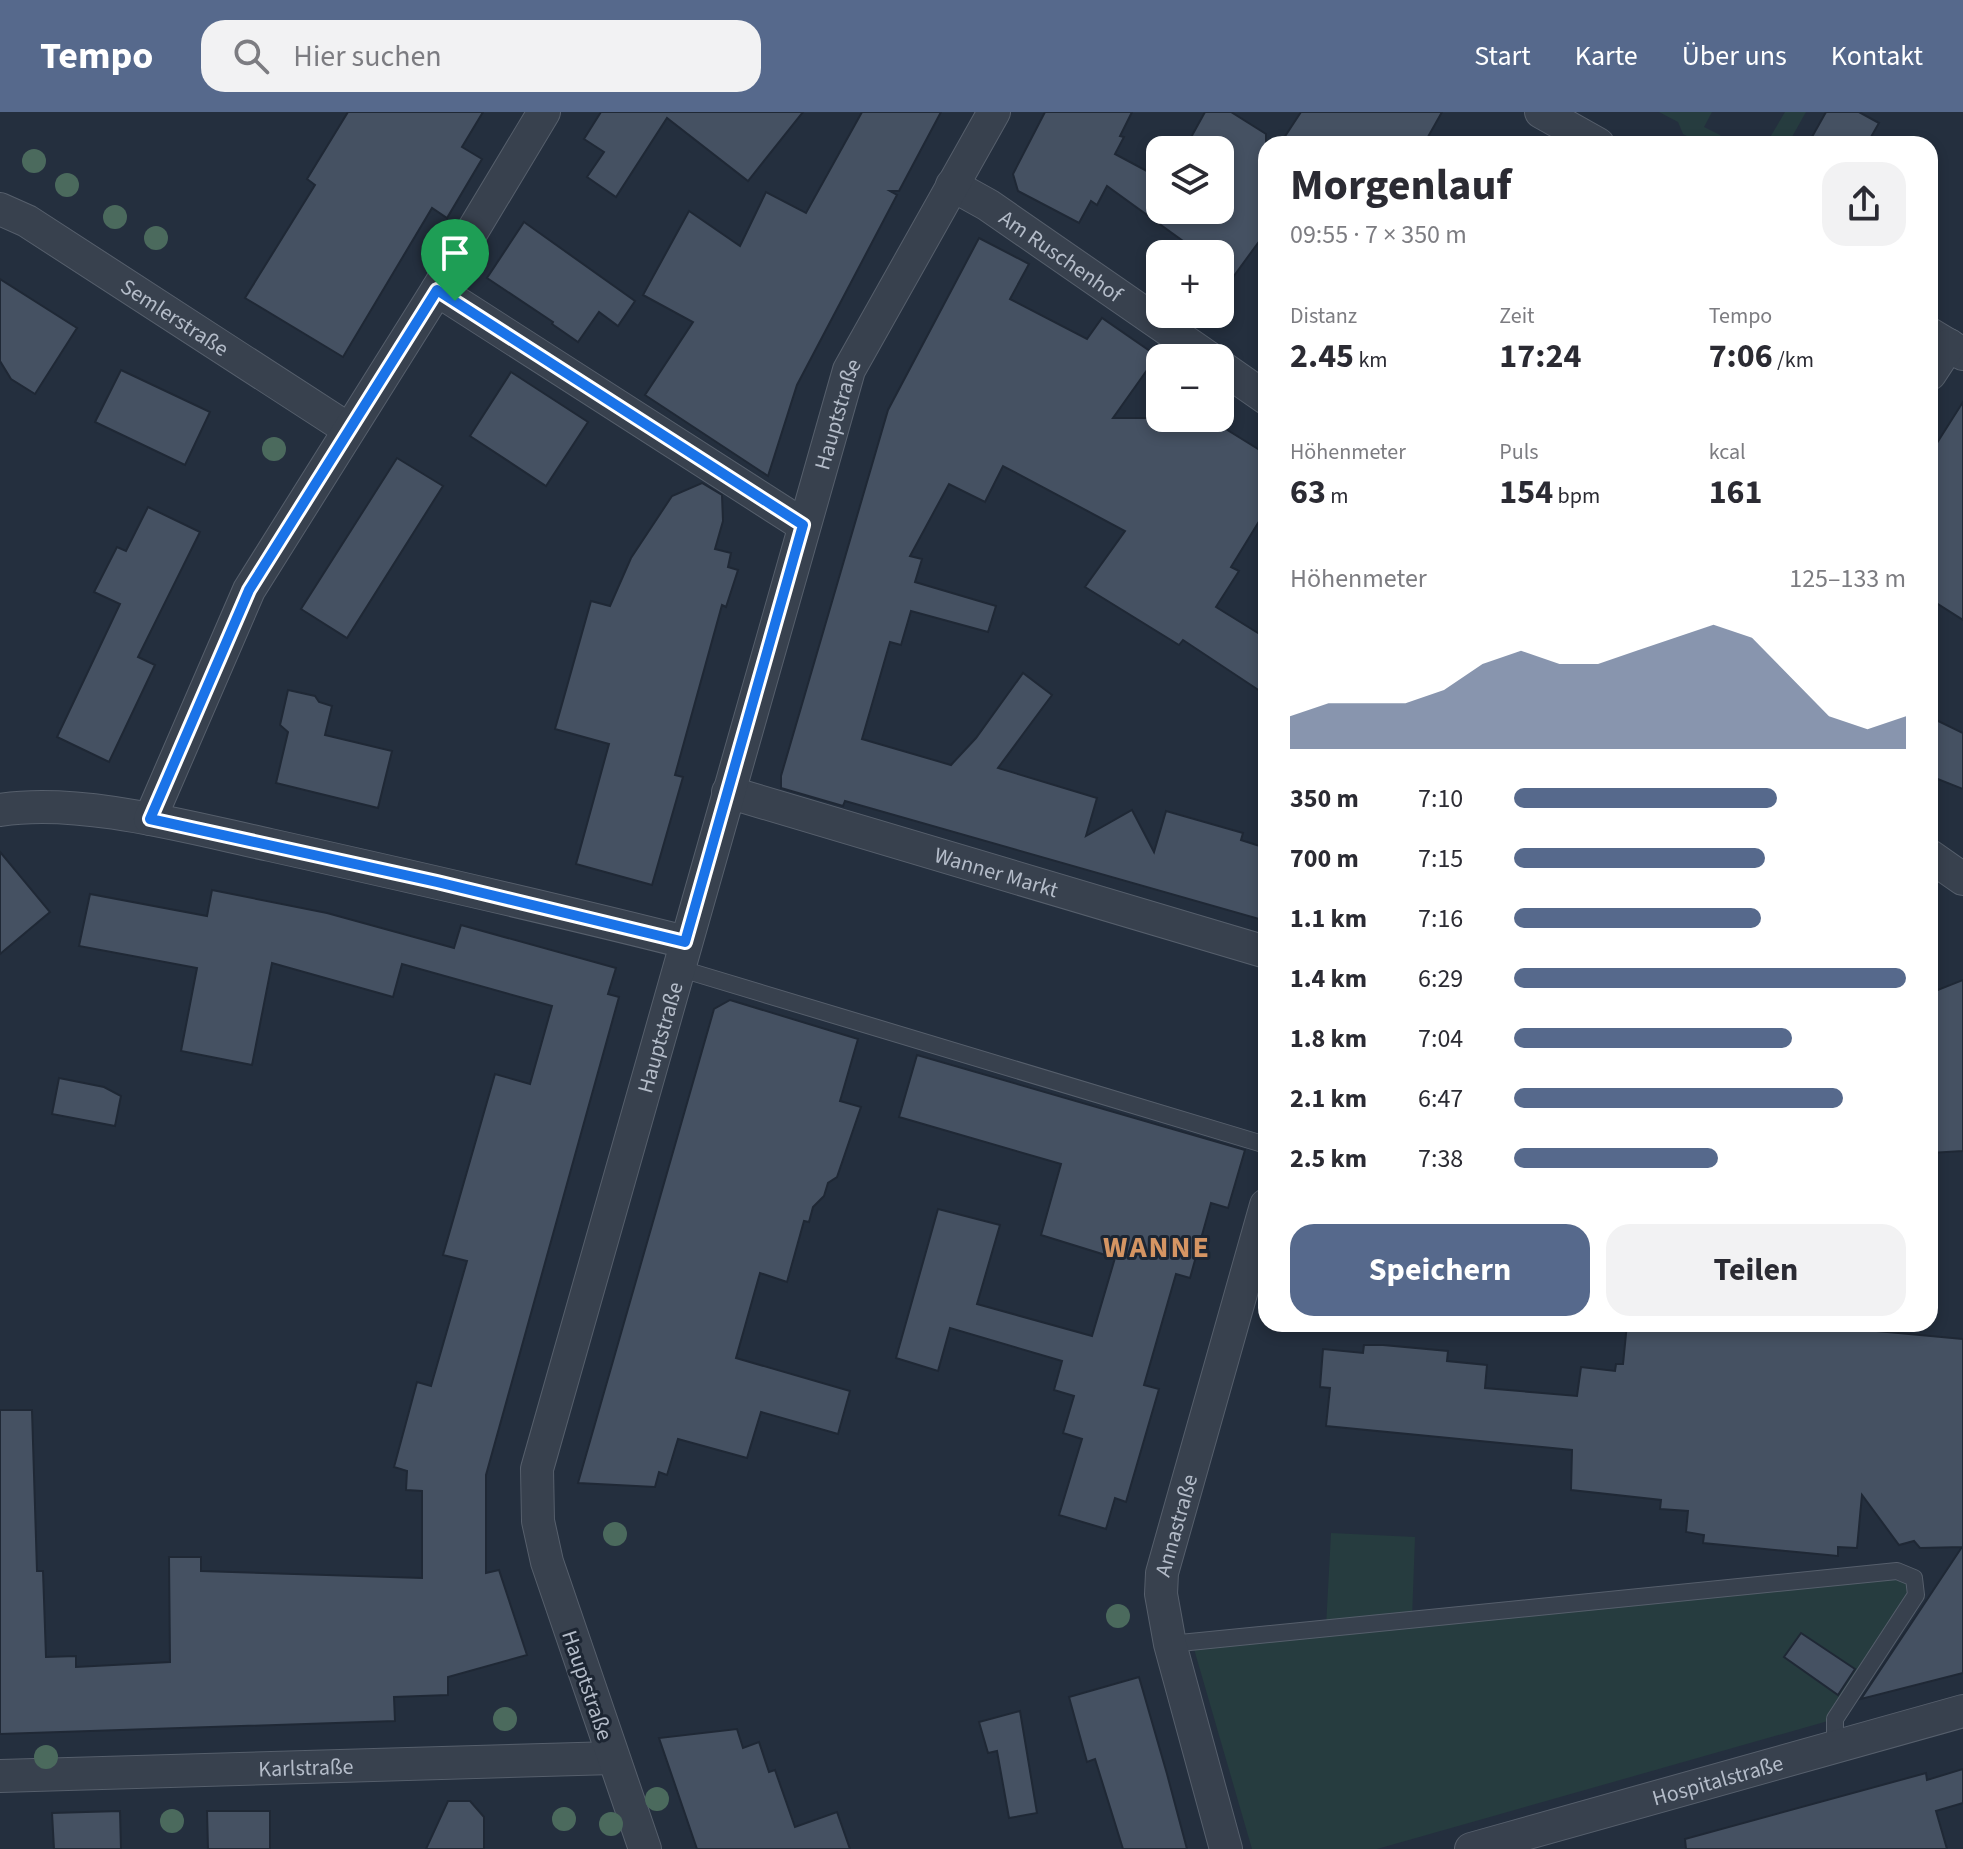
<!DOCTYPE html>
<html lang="de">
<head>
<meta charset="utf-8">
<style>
	:root { --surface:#fff; --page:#f2f2f3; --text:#2b2b33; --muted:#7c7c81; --accent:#56698c }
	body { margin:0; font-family:"Source Sans 3",sans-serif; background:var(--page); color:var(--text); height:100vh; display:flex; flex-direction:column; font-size:30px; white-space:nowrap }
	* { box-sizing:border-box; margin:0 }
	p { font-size:26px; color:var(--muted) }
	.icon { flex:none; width:44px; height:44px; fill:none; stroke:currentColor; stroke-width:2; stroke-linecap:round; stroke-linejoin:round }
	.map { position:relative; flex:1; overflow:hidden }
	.sheet { position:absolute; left:1258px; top:24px; width:680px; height:1196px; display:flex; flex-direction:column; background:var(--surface); border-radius:24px; box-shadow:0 4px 12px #0003 }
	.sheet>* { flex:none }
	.controls { position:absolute; left:1146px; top:24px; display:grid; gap:16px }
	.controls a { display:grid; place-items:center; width:88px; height:88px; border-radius:16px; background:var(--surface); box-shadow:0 4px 12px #0003; font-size:40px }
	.pin { position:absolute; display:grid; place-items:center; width:68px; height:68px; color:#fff; margin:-82px -34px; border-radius:50% 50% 50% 0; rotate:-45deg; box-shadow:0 0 8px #0007 }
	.pin .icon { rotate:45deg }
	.round { display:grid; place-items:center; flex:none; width:84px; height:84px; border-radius:24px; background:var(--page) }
	.summary { display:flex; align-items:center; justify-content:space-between; height:136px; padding:0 32px }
	h1 { font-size:44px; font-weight:700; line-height:60px }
	.stats { display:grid; grid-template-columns:repeat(3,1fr); gap:12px; height:136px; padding:8px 32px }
	.stats div { display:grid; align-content:center }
	.stats b { font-size:34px; font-weight:700 }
	.stats small { font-size:22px; font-weight:400 }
	.stats p { font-size:22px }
	.chart { height:224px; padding:16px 32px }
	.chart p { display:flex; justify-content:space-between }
	.chart svg { width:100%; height:144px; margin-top:8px; fill:var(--accent); opacity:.7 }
	.button { display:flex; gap:16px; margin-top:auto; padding:16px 32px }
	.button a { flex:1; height:92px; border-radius:24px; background:var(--accent); color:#fff; font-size:32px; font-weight:700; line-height:92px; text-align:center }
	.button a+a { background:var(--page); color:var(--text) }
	ul { padding:0 32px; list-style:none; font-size:26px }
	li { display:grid; grid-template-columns:128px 96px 1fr; align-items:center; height:60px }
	li i { height:20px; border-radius:10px; background:var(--accent) }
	header { display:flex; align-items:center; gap:48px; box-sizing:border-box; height:112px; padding:0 40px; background:var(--accent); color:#fff }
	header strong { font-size:38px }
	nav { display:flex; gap:44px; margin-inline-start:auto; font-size:28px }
	.search { width:560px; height:72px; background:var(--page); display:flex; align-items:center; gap:20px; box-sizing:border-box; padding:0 28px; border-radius:24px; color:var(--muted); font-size:30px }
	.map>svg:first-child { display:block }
	.green { fill:#263c3f }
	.building { fill:#455162; stroke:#1f2835; stroke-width:2 }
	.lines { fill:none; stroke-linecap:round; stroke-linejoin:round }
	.service-casing { stroke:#565f6c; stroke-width:18 }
	.minor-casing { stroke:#565f6c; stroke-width:34 }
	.service { stroke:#38414e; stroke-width:16 }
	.minor { stroke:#38414e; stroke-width:32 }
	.tree { fill:#4b6a5d }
	.route-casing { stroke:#fff; stroke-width:16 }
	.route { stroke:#1a73e8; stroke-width:10 }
	.labels { text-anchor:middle; stroke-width:6; stroke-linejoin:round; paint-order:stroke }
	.street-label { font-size:22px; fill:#b4bcc9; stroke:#1d2633 }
	.district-label { font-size:30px; font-weight:bold; letter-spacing:2px; fill:#d59563; stroke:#1d2633 }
</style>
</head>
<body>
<header>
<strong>Tempo</strong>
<div class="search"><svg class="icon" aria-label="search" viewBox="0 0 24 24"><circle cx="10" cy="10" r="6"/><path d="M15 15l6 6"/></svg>Hier suchen</div>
<nav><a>Start</a><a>Karte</a><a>Über uns</a><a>Kontakt</a></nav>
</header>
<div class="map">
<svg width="1963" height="1737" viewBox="0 0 1963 1737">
	<rect width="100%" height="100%" fill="#242f3e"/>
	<g class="green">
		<polygon points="1659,0 1712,0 1704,15 1720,23 1727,32 1702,32 1683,22 1678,10"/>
		<polygon points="1785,0 1806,0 1788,32 1766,32"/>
		<polygon points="1331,1421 1415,1425 1412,1507 1897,1459 1916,1483 1835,1607 1377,1737 1252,1737 1192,1530 1326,1515"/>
	</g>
	<g class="building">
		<polygon points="348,0 483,0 462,35 482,47 447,106 432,96 343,245 245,186 315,73 307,67"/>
		<polygon points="601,0 803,0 748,69 667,6 616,85 587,65 604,40 584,27"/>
		<polygon points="862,0 941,0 899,79 890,79 897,83 797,273 768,364 645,283 693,210 643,183 689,99 740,134 766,80 806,101"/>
		<polygon points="1045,0 1132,0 1120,24 1124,25 1115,42 1160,66 1160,98 1220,98 1220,38 1184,38 1205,0 1231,0 1266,22 1266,120 1220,183 1220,142 1201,142 1107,74 1097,93 1091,89 1079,111 1018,79 1013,62"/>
		<polygon points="1301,0 1442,0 1424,32 1280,32"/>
		<polygon points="1826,0 1859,0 1879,11 1867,32 1808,32"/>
		<polygon points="524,110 635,189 618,214 599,200 578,230 552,212 553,210 487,166"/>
		<polygon points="979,126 1029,152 1010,187 1087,227 1102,206 1157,244 1113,306 1208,306 1266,342 1266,398 1231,455 1239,459 1216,495 1266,526 1266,583 1183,528 1179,533 1085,475 1125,419 1003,354 985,390 949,372 910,444 922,447 915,470 996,494 988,520 911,499 901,533 890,530 862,627 951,653 976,626 1023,561 1052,583 998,656 1097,686 1086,724 1132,698 1154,740 1166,699 1243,721 1241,728 1266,736 1266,809 845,689 843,694 781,676 781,664 888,298"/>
		<polygon points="0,167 77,216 35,282 11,267 0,249"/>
		<polygon points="121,258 210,300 185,353 95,310"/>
		<polygon points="511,260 588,310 546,374 470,324"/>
		<polygon points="1963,290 1963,508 1930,487 1930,342"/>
		<polygon points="397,346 443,374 347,526 301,497"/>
		<polygon points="702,371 722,383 723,409 715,437 731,441 728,455 738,458 726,495 722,493 675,663 683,665 652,773 576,752 609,632 555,617 591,489 610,494 631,446 672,384"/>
		<polygon points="148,395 200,420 138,545 155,553 109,650 57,625 120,492 94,480 117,435 126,439"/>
		<polygon points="288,578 315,584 319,590 332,594 325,623 392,639 378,696 276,671 288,620 280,613"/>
		<polygon points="1930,605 1963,621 1963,677 1930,664"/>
		<polygon points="0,740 50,800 0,842"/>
		<polygon points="212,778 327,801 454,836 461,813 616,856 608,882 619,885 486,1363 486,1461 499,1458 527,1543 448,1565 448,1583 394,1585 395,1609 0,1622 0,1298 32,1298 37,1459 43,1459 46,1545 76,1544 76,1555 170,1550 169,1445 201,1445 201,1459 422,1466 422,1379 406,1378 407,1359 394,1355 417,1270 431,1274 467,1149 443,1143 495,962 530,972 552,894 402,852 393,885 272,851 252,953 181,939 197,856 79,834 90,782 207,804"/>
		<polygon points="1963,868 1963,1039 1930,1041 1930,881"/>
		<polygon points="730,888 858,927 840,989 861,995 837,1065 828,1071 824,1084 813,1095 809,1110 804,1109 787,1170 760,1161 736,1246 850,1279 838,1322 761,1300 747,1346 678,1327 667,1363 659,1360 655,1375 578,1371 714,897"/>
		<polygon points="917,943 1245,1038 1228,1096 1211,1091 1190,1166 1176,1162 1144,1273 1159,1277 1126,1390 1115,1386 1106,1417 1059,1403 1082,1327 1063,1321 1074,1284 1054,1278 1062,1249 950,1216 938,1259 896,1246 938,1097 1000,1113 977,1192 1092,1224 1115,1146 1041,1123 1061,1052 899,1005"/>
		<polygon points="59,966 104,975 121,984 115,1014 52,1002"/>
		<polygon points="1627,1212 1801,1212 1963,1227 1963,1561 1861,1587 1962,1435 1920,1436 1914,1429 1899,1433 1862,1383 1857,1436 1838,1435 1838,1444 1703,1431 1704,1423 1686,1420 1688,1399 1660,1397 1661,1388 1571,1378 1572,1338 1326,1314 1330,1276 1320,1275 1323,1237 1363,1241 1364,1233 1383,1233 1448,1239 1447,1249 1487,1253 1485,1276 1577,1284 1581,1255 1615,1259 1616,1252 1623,1252"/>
		<polygon points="1801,1521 1855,1557 1838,1583 1784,1545"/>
		<polygon points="1139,1565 1167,1662 1187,1737 1123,1737 1095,1647 1087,1650 1069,1585"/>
		<polygon points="1020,1599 1037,1701 1009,1706 997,1639 988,1641 979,1610"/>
		<polygon points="737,1617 743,1636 759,1630 769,1660 775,1658 795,1715 837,1700 850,1737 697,1737 659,1626"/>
		<polygon points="1963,1657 1963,1691 1936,1699 1947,1737 1686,1737 1685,1727 1926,1661 1927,1668"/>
		<polygon points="448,1689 470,1689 484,1705 484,1737 426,1737"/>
		<polygon points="120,1699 121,1737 54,1737 52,1701"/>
		<polygon points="207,1699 270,1699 270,1737 208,1737"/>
	</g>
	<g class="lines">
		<defs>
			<g id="service">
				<polyline points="678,856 1266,1033"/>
				<polyline points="1170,1532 1897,1459 1914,1466 1916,1483 1835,1607 1835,1637"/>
			</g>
			<g id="minor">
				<polyline points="1541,0 1598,32"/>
				<path id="s1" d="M952 73 988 93 1209 246"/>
				<path id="s2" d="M0 97 27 109 348 317"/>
				<polyline points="437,178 803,413"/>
				<polyline points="1930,222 1963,242"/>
				<polyline points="1220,254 1266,286"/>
				<polyline points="1930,262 1949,233"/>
				<path id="s3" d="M728 680 1266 840"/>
				<path d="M0 698C80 685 191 716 270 733 409 764 547 795 685 830"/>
				<polyline points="150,707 249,478 437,178 544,0"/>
				<polyline points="1930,744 1963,767"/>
				<path id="s4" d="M0 1664 613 1646"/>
				<path id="s5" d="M645 1737 547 1450 538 1409 537 1357 849 258 994 0"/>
				<path id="s6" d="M1226 1737 1170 1532 1161 1482 1162 1461 1266 1093"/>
				<path id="s7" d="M1471 1737 1963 1599"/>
			</g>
		</defs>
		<use href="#service" class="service-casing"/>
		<use href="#minor" class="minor-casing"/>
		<use href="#service" class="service"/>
		<use href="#minor" class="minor"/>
	</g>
	<g class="tree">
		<circle cx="34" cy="49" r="12"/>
		<circle cx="67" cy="73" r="12"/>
		<circle cx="115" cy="105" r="12"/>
		<circle cx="156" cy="126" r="12"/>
		<circle cx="274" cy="337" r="12"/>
		<circle cx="615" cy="1422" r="12"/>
		<circle cx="1118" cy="1504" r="12"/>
		<circle cx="505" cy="1607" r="12"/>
		<circle cx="46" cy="1645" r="12"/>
		<circle cx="657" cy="1687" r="12"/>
		<circle cx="564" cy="1707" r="12"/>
		<circle cx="172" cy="1709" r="12"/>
		<circle cx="611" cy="1712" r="12"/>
	</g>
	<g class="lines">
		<defs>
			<polygon id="route" points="437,178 803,413 685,830 437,770 150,707 249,478"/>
		</defs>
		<use href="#route" class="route-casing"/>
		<use href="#route" class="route"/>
	</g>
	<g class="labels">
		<g class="street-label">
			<text dy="8" stroke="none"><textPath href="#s1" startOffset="130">Am Ruschenhof</textPath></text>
			<text dy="8" stroke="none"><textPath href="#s2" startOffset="206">Semlerstraße</textPath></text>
			<text dy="8" stroke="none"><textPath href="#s5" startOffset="1494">Hauptstraße</textPath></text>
			<text dy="8" stroke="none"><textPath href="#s3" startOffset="280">Wanner Markt</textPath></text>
			<text dy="8" stroke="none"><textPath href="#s5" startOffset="846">Hauptstraße</textPath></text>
			<text dy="8" stroke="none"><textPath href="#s6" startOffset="334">Annastraße</textPath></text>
			<text transform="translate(588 1573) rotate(71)" y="8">Hauptstraße</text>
			<text dy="8" stroke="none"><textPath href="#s4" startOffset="306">Karlstraße</textPath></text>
			<text dy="8" stroke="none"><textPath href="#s7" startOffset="256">Hospitalstraße</textPath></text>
		</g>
		<g class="district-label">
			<text x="1157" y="1145">WANNE</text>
		</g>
	</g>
</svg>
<div class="controls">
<a><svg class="icon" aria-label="layers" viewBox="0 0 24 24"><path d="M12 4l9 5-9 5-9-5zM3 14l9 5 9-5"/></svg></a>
<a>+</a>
<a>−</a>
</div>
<div class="pin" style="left:455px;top:189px;background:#1e9e55"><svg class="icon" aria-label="arrive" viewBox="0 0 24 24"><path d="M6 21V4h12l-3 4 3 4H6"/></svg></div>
<section class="sheet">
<div class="summary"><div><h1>Morgenlauf</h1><p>09:55 · 7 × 350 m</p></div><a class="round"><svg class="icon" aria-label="share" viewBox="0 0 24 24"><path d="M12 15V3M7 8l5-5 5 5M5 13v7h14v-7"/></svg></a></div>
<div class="stats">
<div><p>Distanz</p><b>2.45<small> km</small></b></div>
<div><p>Zeit</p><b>17:24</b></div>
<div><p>Tempo</p><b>7:06<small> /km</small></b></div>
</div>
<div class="stats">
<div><p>Höhenmeter</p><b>63<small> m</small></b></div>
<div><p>Puls</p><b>154<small> bpm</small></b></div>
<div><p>kcal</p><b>161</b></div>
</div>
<div class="chart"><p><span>Höhenmeter</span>125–133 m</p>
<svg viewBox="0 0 160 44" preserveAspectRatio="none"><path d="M0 44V34L10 30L20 30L30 30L40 26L50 18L60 14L70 18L80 18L90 14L100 10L110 6L120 10L130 22L140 34L150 38L160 34V44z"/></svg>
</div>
<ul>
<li><b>350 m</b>7:10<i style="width:67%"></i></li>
<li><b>700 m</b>7:15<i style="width:64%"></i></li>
<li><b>1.1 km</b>7:16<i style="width:63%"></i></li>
<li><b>1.4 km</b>6:29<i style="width:100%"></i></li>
<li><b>1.8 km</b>7:04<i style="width:71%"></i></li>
<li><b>2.1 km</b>6:47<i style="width:84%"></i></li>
<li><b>2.5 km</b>7:38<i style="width:52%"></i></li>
</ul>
<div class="button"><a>Speichern</a><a>Teilen</a></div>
</section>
</div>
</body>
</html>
